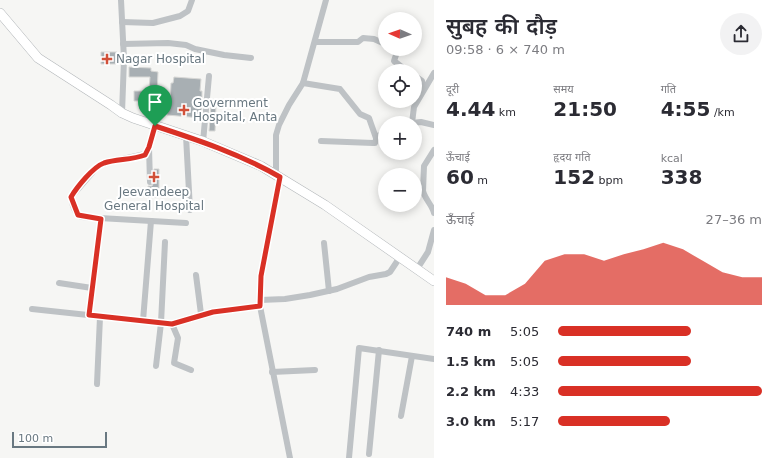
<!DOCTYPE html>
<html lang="hi">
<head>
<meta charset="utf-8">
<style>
	:root { --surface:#fff; --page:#f2f2f3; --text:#2b2b33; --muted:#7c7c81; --accent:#d93025 }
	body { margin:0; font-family:"DejaVu Sans","Noto Sans Devanagari",sans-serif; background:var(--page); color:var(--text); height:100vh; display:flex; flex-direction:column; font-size:15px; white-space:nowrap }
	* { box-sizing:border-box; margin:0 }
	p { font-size:13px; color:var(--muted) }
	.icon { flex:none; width:22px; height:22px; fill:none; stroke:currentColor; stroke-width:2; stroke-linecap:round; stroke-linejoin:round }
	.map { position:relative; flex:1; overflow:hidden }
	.side { display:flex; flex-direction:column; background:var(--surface); width:340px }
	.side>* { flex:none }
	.needle { width:26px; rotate:272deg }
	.controls { position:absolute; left:378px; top:12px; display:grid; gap:8px }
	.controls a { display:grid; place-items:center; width:44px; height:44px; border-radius:50%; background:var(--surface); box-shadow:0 2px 10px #0003; font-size:20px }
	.scale { position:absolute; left:12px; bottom:10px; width:95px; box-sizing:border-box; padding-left:4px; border:2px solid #697881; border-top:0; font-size:11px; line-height:14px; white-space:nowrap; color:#697881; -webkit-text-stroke:3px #fff; paint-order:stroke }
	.pin { position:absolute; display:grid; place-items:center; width:34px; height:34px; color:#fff; margin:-41px -17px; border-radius:50% 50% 50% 0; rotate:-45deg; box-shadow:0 0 4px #0007 }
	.pin .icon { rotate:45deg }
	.round { display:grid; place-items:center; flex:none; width:42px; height:42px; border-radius:21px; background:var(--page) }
	.overview { display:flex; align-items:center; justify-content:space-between; height:68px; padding:0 12px }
	h1 { font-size:22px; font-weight:600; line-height:30px }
	.figures { display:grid; grid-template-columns:repeat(3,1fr); gap:6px; height:68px; padding:4px 12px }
	.figures div { display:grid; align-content:center }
	.figures b { font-size:20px; font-weight:600 }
	.figures small { font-size:11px; font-weight:400 }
	.figures p { font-size:11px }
	.chart { height:112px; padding:8px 12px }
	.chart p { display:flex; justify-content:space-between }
	.chart svg { width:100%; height:72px; margin-top:4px; fill:var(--accent); opacity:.7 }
	ul { padding:0 12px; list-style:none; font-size:13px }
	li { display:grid; grid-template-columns:64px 48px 1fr; align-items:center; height:30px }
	li i { height:10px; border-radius:5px; background:var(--accent) }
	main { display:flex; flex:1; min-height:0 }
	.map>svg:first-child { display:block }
	.building { fill:#a8afb3; stroke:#d8d8d6 }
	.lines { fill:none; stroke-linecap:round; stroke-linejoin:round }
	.primary-casing { stroke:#b2b6b9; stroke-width:10 }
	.minor { stroke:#bec2c5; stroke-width:6 }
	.primary { stroke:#fff; stroke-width:9 }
	.route-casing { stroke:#fff; stroke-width:8 }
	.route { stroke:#d93025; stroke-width:5 }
	.poi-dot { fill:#d15039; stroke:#fff; stroke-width:1.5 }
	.labels { text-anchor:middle; stroke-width:4; stroke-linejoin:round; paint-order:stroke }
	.poi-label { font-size:12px; fill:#697881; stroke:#fff; text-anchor:start }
</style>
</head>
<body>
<main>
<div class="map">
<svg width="434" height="458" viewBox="0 0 434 458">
	<rect width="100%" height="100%" fill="#f6f6f4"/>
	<g class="building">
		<polygon points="101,52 117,52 116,64 101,64"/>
		<polygon points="129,67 151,68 151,71 158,72 157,95 154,95 154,101 134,101 134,91 149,91 150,77 129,77"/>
		<polygon points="174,77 201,79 200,91 202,91 202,102 201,118 167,115 167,108 170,108 171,83 173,83"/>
		<polygon points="211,105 216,106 215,131 209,131"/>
		<polygon points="154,169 159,169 159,197 148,198 148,186 152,186 154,182"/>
	</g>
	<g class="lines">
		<defs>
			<polyline id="primary" points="0,13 38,58 111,105 122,113 133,118 202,141 261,166 325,205 434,281"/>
		</defs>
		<use href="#primary" class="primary-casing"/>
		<g class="minor">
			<polyline points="121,0 124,59 122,113"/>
			<polyline points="122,22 153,23 180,16 188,11 192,0"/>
			<polyline points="315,42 358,42 363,38 374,39 385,44"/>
			<polyline points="123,44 168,43 186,45 195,49 224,55 251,58"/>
			<polyline points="398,49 394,61 407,71"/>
			<polyline points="415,76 422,81 424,89"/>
			<polyline points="303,83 340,89 360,114 369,118 376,138"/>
			<polyline points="412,123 414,107 434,73"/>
			<polyline points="412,123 421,122 434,125"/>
			<path d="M155 126 149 147 145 154 105 163 98 166 72 196C71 203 75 215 82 217L186 223"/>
			<polyline points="186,136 190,210"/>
			<polyline points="321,141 373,143 375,143 377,136 385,134"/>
			<polyline points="203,142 209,76"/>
			<polyline points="149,148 150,182"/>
			<path d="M434 150 424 166 423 191C425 199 432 205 434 213"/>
			<polyline points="276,175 276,135 279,125 289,105 303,83 326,0"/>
			<polyline points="280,177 261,276 260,306 290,458"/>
			<polyline points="324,243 329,291"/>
			<polyline points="417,269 428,252 434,230"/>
			<polyline points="196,275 201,314"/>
			<polyline points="59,283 92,288"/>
			<polyline points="260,300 285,299 310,295 337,289 369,277 386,274 390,272 400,257"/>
			<polyline points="32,309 172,324 213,312 260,306"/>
			<polyline points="89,315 101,219"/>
			<polyline points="143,321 151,221"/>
			<polyline points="172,324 178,338 174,363 191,370"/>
			<polyline points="156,366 161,323 165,242"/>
			<polyline points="272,372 315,370"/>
			<polyline points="97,384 100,317"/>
			<polyline points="401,416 412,356"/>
			<polyline points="369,454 379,350"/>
			<polyline points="349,458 359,348 434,359"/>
		</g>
		<use href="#primary" class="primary"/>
	</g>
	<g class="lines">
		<defs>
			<path id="route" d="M155 126C198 140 240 154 280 177L261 276 260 306 213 312 172 324 89 315 101 219 78 215 71 197C77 187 93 167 104 163 117 159 132 160 145 155L149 147Z"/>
		</defs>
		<use href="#route" class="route-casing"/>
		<use href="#route" class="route"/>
	</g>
	<g class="poi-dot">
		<path d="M105 53h4v4h4v4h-4v4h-4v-4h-4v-4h4z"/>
		<path d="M182 104h4v4h4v4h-4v4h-4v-4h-4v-4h4z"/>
		<path d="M152 171h4v4h4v4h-4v4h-4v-4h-4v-4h4z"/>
	</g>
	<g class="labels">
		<g class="poi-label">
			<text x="116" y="63">Nagar Hospital</text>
			<text x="193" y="107">Government<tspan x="193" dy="14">Hospital, Anta</tspan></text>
			<text x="154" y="196" text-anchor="middle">Jeevandeep<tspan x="154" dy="14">General Hospital</tspan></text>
		</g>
	</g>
</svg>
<div class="controls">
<a><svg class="needle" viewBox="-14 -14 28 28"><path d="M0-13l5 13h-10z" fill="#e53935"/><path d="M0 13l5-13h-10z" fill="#7c7c81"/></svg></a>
<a><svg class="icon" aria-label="locate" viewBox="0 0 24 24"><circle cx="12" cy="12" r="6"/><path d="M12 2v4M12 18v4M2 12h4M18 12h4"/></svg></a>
<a>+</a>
<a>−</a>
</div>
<div class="scale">100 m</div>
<div class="pin" style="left:155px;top:126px;background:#1e9e55"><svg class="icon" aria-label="arrive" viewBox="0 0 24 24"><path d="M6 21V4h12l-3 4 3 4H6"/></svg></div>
</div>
<section class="side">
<div class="overview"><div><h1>सुबह की दौड़</h1><p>09:58 · 6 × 740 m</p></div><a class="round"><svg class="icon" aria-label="share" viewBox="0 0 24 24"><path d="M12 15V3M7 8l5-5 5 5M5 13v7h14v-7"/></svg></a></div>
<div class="figures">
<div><p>दूरी</p><b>4.44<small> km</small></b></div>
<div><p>समय</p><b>21:50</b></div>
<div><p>गति</p><b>4:55<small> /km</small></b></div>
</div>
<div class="figures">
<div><p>ऊँचाई</p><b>60<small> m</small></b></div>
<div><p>हृदय गति</p><b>152<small> bpm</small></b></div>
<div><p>kcal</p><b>338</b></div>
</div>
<div class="chart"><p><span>ऊँचाई</span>27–36 m</p>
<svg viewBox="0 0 160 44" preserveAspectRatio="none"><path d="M0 44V27L10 31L20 38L30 38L40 31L50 17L60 13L70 13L80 17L90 13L100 10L110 6L120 10L130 17L140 24L150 27L160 27V44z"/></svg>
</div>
<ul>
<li><b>740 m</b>5:05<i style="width:65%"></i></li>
<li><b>1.5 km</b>5:05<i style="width:65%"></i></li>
<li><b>2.2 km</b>4:33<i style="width:100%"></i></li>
<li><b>3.0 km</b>5:17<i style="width:55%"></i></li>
</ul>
</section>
</main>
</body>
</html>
